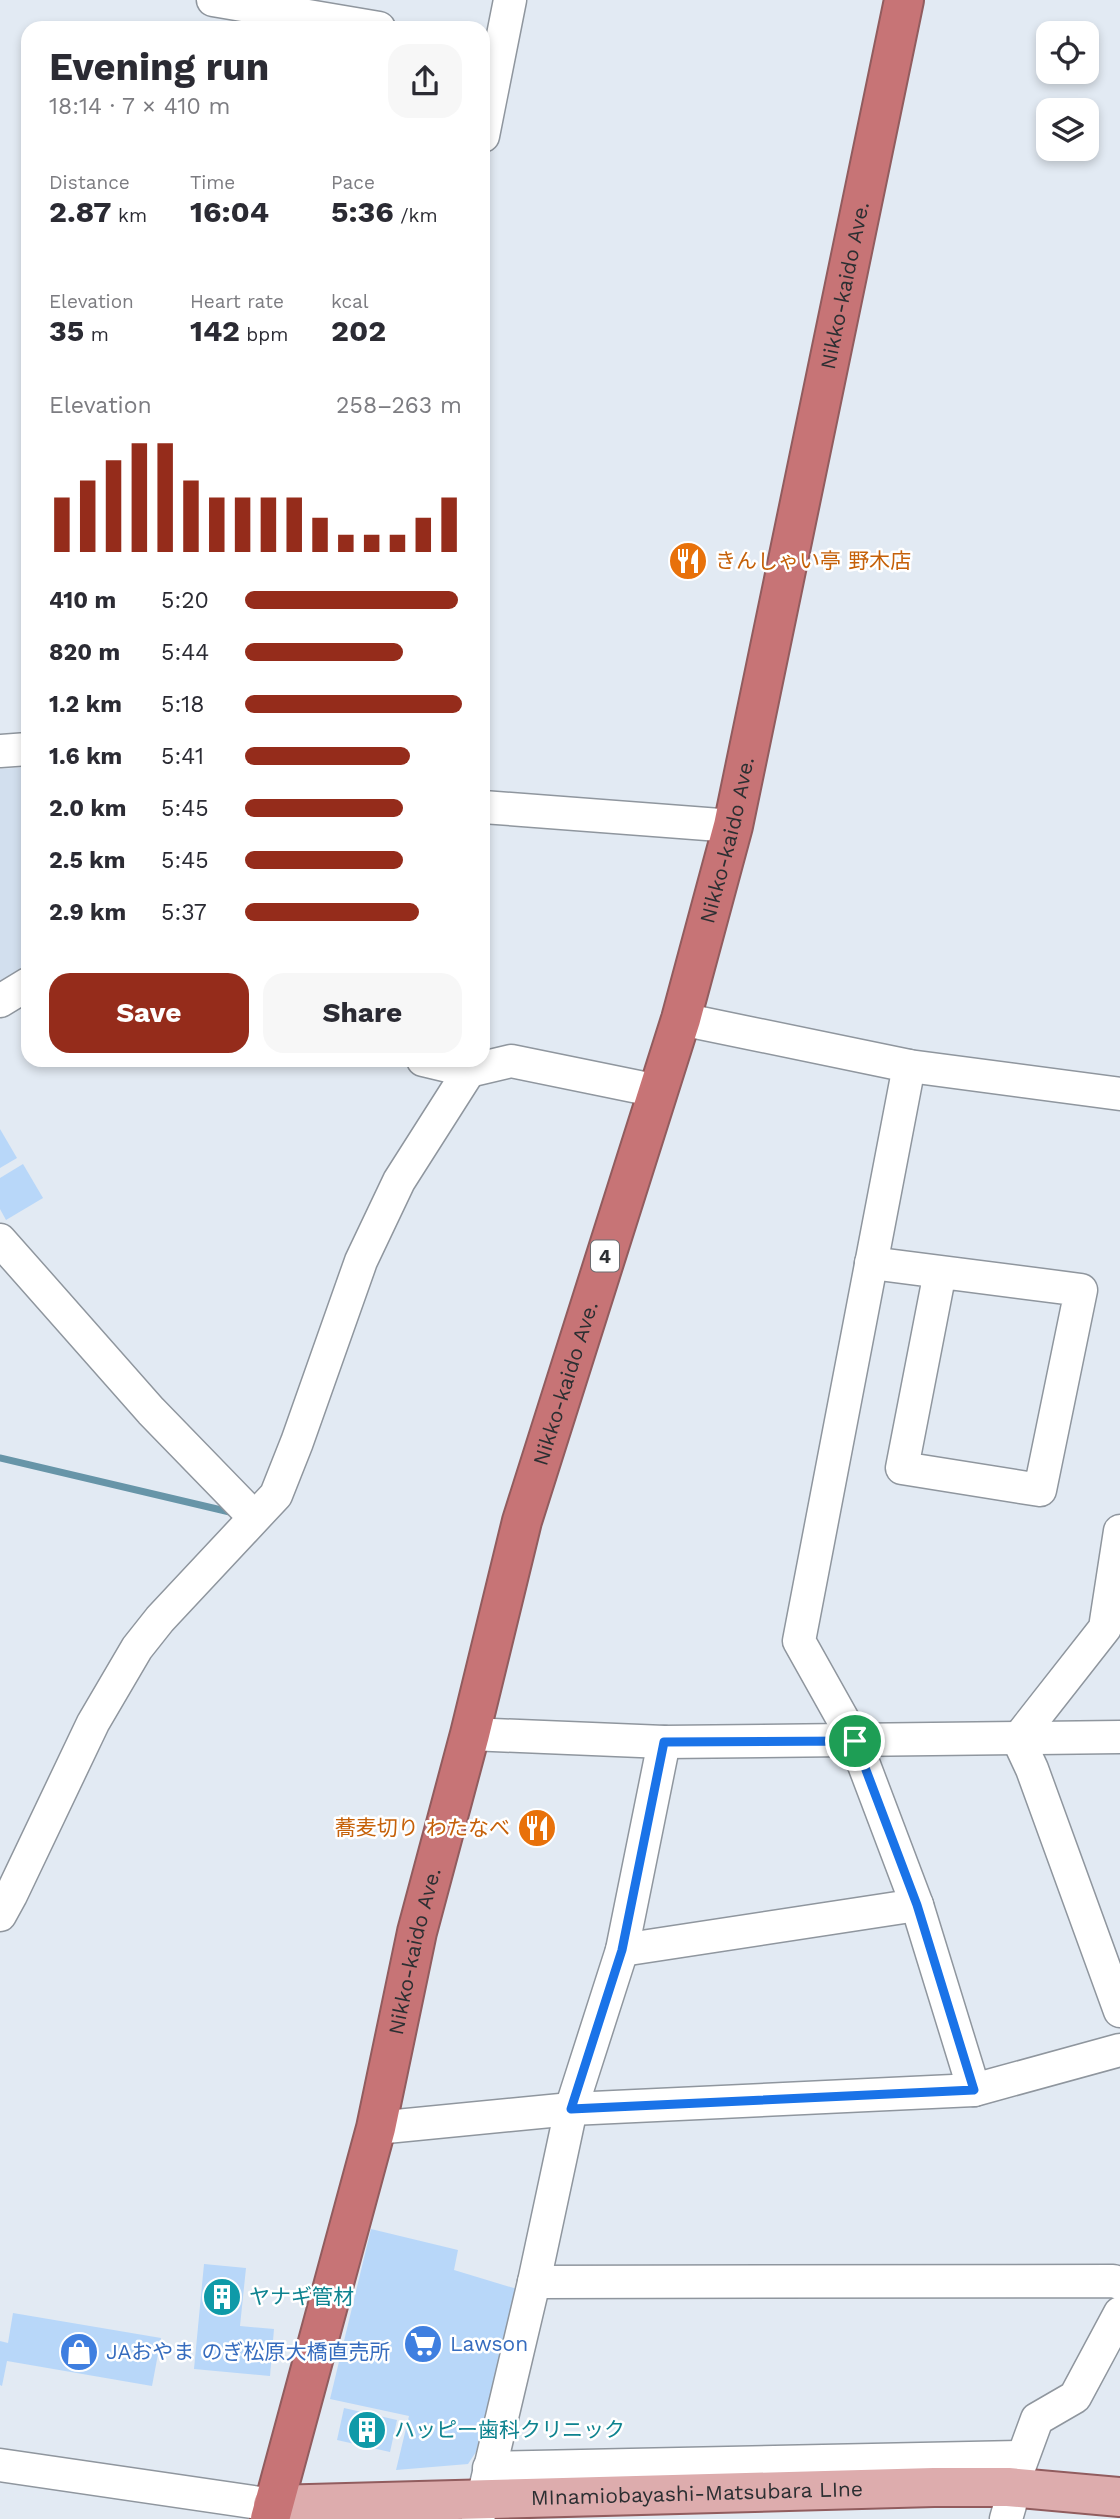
<!DOCTYPE html>
<html lang="en">
<head>
<meta charset="utf-8">
<style>
	:root { --surface:#fff; --page:#f7f7f7; --text:#2b2b33; --muted:#7c7c81; --accent:#952c1b }
	body { margin:0; font-family:"Work Sans","Noto Sans JP",sans-serif; background:var(--page); color:var(--text); height:100vh; display:flex; flex-direction:column; font-size:26px; white-space:nowrap }
	* { box-sizing:border-box; margin:0 }
	p { font-size:23px; color:var(--muted) }
	.icon { flex:none; width:38px; height:38px; fill:none; stroke:currentColor; stroke-width:2; stroke-linecap:round; stroke-linejoin:round }
	.map { position:relative; flex:1; overflow:hidden }
	.drawer { position:absolute; left:21px; top:21px; width:469px; height:1046px; display:flex; flex-direction:column; background:var(--surface); border-radius:21px; box-shadow:0 4px 10px #0003 }
	.drawer>* { flex:none }
	.tools { position:absolute; left:1036px; top:21px; display:grid; gap:14px }
	.tools a { display:grid; place-items:center; width:63px; height:63px; border-radius:14px; background:var(--surface); box-shadow:0 4px 10px #0003; font-size:35px }
	.pin { position:absolute; display:grid; place-items:center; width:60px; height:60px; color:#fff; margin:-30px; border:4px solid #fff; border-radius:50%; box-shadow:0 2px 7px #0007 }
	.round { display:grid; place-items:center; flex:none; width:74px; height:74px; border-radius:21px; background:var(--page) }
	.overview { display:flex; align-items:center; justify-content:space-between; height:119px; padding:0 28px }
	h1 { font-size:38px; font-weight:700; line-height:52px }
	.stats { display:grid; grid-template-columns:repeat(3,1fr); gap:10px; height:119px; padding:7px 28px }
	.stats div { display:grid; align-content:center }
	.stats b { font-size:30px; font-weight:700 }
	.stats small { font-size:19px; font-weight:400 }
	.stats p { font-size:19px }
	.chart { height:196px; padding:14px 28px }
	.chart p { display:flex; justify-content:space-between }
	.chart svg { width:100%; height:126px; margin-top:7px; stroke:var(--accent); stroke-width:6 }
	.action { display:flex; gap:14px; margin-top:auto; padding:14px 28px }
	.action a { flex:1; height:80px; border-radius:21px; background:var(--accent); color:#fff; font-size:28px; font-weight:700; line-height:80px; text-align:center }
	.action a+a { background:var(--page); color:var(--text) }
	ul { padding:0 28px; list-style:none; font-size:23px }
	li { display:grid; grid-template-columns:112px 84px 1fr; align-items:center; height:52px }
	li i { height:18px; border-radius:9px; background:var(--accent) }
	.map>svg:first-child { display:block }
	.built { fill:#d2dfee }
	.lines { fill:none; stroke-linecap:round; stroke-linejoin:round }
	.stream { stroke:#6795a8; stroke-width:7 }
	.building { fill:#b8d7f9 }
	.minor-casing { stroke:#8f969e; stroke-width:35 }
	.major-casing { stroke:#915c5e; stroke-width:42 }
	.highway-casing { stroke:#915c5e; stroke-width:42 }
	.minor { stroke:#fff; stroke-width:32 }
	.major { stroke:#ddacad; stroke-width:38 }
	.highway { stroke:#c77476; stroke-width:38 }
	.route-casing { stroke:#fff; stroke-width:14 }
	.route { stroke:#1a73e8; stroke-width:9 }
	.labels { text-anchor:middle; stroke-width:5; stroke-linejoin:round; paint-order:stroke }
	.shield { fill:#fff; stroke:#6b6d70; stroke-width:2 }
	.shield-label { font-size:19px; font-weight:bold; fill:#2c2f32 }
	.street-label { font-size:21px; fill:#2c2f32; stroke:#fff }
	.food-label { font-size:21px; fill:#c56008; stroke:#fff; text-anchor:start }
	.culture-label { font-size:21px; fill:#0d838f; stroke:#fff; text-anchor:start }
	.shop-label { font-size:21px; fill:#366cbe; stroke:#fff; text-anchor:start }
</style>
</head>
<body>
<div class="map">
<svg width="1120" height="2519" viewBox="0 0 1120 2519">
	<rect width="100%" height="100%" fill="#e2eaf3"/>
	<polygon class="built" points="28,767 28,975 0,993 0,769"/>
	<g class="lines">
		<polyline class="stream" points="0,1458 234,1513"/>
	</g>
	<g class="building">
		<polygon points="0,1129 17,1158 0,1168"/>
		<polygon points="23,1164 43,1198 6,1220 0,1209 0,1178"/>
		<polygon points="371,2229 458,2250 454,2270 517,2289 476,2452 468,2464 396,2470 409,2416 330,2399"/>
		<polygon points="204,2264 246,2268 240,2326 274,2329 270,2376 194,2369"/>
		<polygon points="13,2313 161,2338 152,2386 7,2361 2,2386 0,2385 0,2341 8,2343"/>
		<polygon points="344,2408 397,2420 390,2452 337,2440"/>
	</g>
	<g class="lines">
		<defs>
			<g id="minor">
				<polyline points="213,0 379,28"/>
				<polyline points="483,136 510,0"/>
				<polyline points="0,751 28,749"/>
				<polyline points="483,807 733,826"/>
				<polyline points="0,1001 28,984"/>
				<polyline points="681,1019 909,1066 1120,1094"/>
				<polyline points="423,1060 469,1071 511,1061 658,1091"/>
				<polyline points="909,1066 799,1641 855,1741 917,1905 974,2090"/>
				<polyline points="0,1240 151,1411 254,1517"/>
				<polyline points="871,1263 1081,1290 1040,1490 902,1468 940,1272"/>
				<polyline points="1120,1531 1105,1628 1018,1739 1032,1769 1120,2011"/>
				<polyline points="470,1734 664,1742 1120,1737"/>
				<polyline points="0,1915 11,1895 93,1723 137,1648 160,1619 276,1495 297,1442 361,1261 399,1181 469,1071"/>
				<polyline points="622,1950 917,1905"/>
				<polyline points="376,2128 571,2109 974,2090 1120,2050"/>
				<polyline points="534,2282 1113,2281 1120,2283"/>
				<polyline points="0,2465 273,2505"/>
				<polyline points="489,2468 1022,2457"/>
				<polyline points="1019,2468 1037,2419 1075,2397 1120,2313"/>
				<polyline points="478,2519 534,2282 571,2109 622,1950 664,1742"/>
				<polyline points="1006,2519 1010,2505"/>
			</g>
			<g id="major">
				<path id="s1" d="M273 2505 934 2487H1008L1120 2497"/>
			</g>
			<g id="highway">
				<path id="s2" d="M270 2519 376 2128 417 1932 470 1734 522 1521 681 1019 733 826 904 0"/>
			</g>
		</defs>
		<use href="#minor" class="minor-casing"/>
		<use href="#major" class="major-casing"/>
		<use href="#highway" class="highway-casing"/>
		<use href="#minor" class="minor"/>
		<use href="#major" class="major"/>
		<use href="#highway" class="highway"/>
	</g>
	<g class="lines">
		<defs>
			<polygon id="route" points="855,1741 917,1905 974,2090 571,2109 622,1950 664,1742"/>
		</defs>
		<use href="#route" class="route-casing"/>
		<use href="#route" class="route"/>
	</g>
	<defs>
		<symbol id="restaurant-disc" viewBox="-11 -11 22 22"><circle r="9.5" fill="#e8710a" stroke="#fff"/><path d="M-5-6h1v4h1v-4h1v4h1v-4h1v5L-1.5 .5V6h-2V.5L-5-1ZM5-6V6H3V1.5H1.5Q1.5-4 5-6Z" fill="#fff"/></symbol>
		<symbol id="building-disc" viewBox="-11 -11 22 22"><circle r="9.5" fill="#0f9aa8" stroke="#fff"/><path d="M-4-6H4V6H1V3H-1V6H-4ZM-2.5-4.3h1.7v1.8h-1.7ZM.8-4.3h1.7v1.8H.8ZM-2.5-1h1.7V.8h-1.7ZM.8-1h1.7V.8H.8Z" fill="#fff"/></symbol>
		<symbol id="supermarket-disc" viewBox="-11 -11 22 22"><circle r="9.5" fill="#3f7fe0" stroke="#fff"/><path d="M-6-5.5h2.5l.6 2H6L4.5 2H-2.5L-4.4-4H-6ZM-1.5 3.2a1.3 1.3 0 1 0 .1 0ZM3 3.2a1.3 1.3 0 1 0 .1 0Z" fill="#fff"/></symbol>
		<symbol id="shop-disc" viewBox="-11 -11 22 22"><circle r="9.5" fill="#3f7fe0" stroke="#fff"/><path d="M-5-2.5h2.3a2.7 3.5 0 0 1 5.4 0H5L5.5 6h-11ZM-1.5-2.5h3a1.5 2.3 0 0 0-3 0Z" fill="#fff"/></symbol>
	</defs>
	<g fill-rule="evenodd">
		<use href="#restaurant-disc" x="666" y="539" width="44" height="44"/>
		<use href="#restaurant-disc" x="515" y="1806" width="44" height="44"/>
		<use href="#building-disc" x="200" y="2275" width="44" height="44"/>
		<use href="#supermarket-disc" x="401" y="2322" width="44" height="44"/>
		<use href="#shop-disc" x="57" y="2330" width="44" height="44"/>
		<use href="#building-disc" x="345" y="2408" width="44" height="44"/>
	</g>
	<g class="labels">
		<rect class="shield" x="591" y="1240.5" width="28" height="31" rx="5"/>
		<g class="shield-label">
			<text x="605" y="1263">4</text>
		</g>
		<g class="street-label">
			<text dy="7" stroke="none"><textPath href="#s2" startOffset="2308">Nikko-kaido Ave.</textPath></text>
			<text dy="7" stroke="none"><textPath href="#s2" startOffset="1741">Nikko-kaido Ave.</textPath></text>
			<text dy="7" stroke="none"><textPath href="#s2" startOffset="1174">Nikko-kaido Ave.</textPath></text>
			<text dy="7" stroke="none"><textPath href="#s2" startOffset="586">Nikko-kaido Ave.</textPath></text>
			<text dy="7" stroke="none"><textPath href="#s1" startOffset="424">MInamiobayashi-Matsubara LIne</textPath></text>
		</g>
		<g class="food-label">
			<text x="715" y="568">きんしゃい亭 野木店</text>
			<text x="510" y="1835" text-anchor="end">蕎麦切り わたなべ</text>
		</g>
		<g class="culture-label">
			<text x="249" y="2304">ヤナギ管材</text>
			<text x="394" y="2437">ハッピー歯科クリニック</text>
		</g>
		<g class="shop-label">
			<text x="450" y="2351">Lawson</text>
			<text x="106" y="2359">JAおやま のぎ松原大橋直売所</text>
		</g>
	</g>
</svg>
<div class="tools">
<a><svg class="icon" aria-label="locate" viewBox="0 0 24 24"><circle cx="12" cy="12" r="6"/><path d="M12 2v4M12 18v4M2 12h4M18 12h4"/></svg></a>
<a><svg class="icon" aria-label="layers" viewBox="0 0 24 24"><path d="M12 4l9 5-9 5-9-5zM3 14l9 5 9-5"/></svg></a>
</div>
<div class="pin" style="left:855px;top:1741px;background:#1e9e55"><svg class="icon" aria-label="arrive" viewBox="0 0 24 24"><path d="M6 21V4h12l-3 4 3 4H6"/></svg></div>
<section class="drawer">
<div class="overview"><div><h1>Evening run</h1><p>18:14 · 7 × 410 m</p></div><a class="round"><svg class="icon" aria-label="share" viewBox="0 0 24 24"><path d="M12 15V3M7 8l5-5 5 5M5 13v7h14v-7"/></svg></a></div>
<div class="stats">
<div><p>Distance</p><b>2.87<small> km</small></b></div>
<div><p>Time</p><b>16:04</b></div>
<div><p>Pace</p><b>5:36<small> /km</small></b></div>
</div>
<div class="stats">
<div><p>Elevation</p><b>35<small> m</small></b></div>
<div><p>Heart rate</p><b>142<small> bpm</small></b></div>
<div><p>kcal</p><b>202</b></div>
</div>
<div class="chart"><p><span>Elevation</span>258–263 m</p>
<svg viewBox="0 0 160 44" preserveAspectRatio="none"><path d="M5 44V25M15 44V19M25 44V12M35 44V6M45 44V6M55 44V19M65 44V25M75 44V25M85 44V25M95 44V25M105 44V32M115 44V38M125 44V38M135 44V38M145 44V32M155 44V25"/></svg>
</div>
<ul>
<li><b>410 m</b>5:20<i style="width:98%"></i></li>
<li><b>820 m</b>5:44<i style="width:73%"></i></li>
<li><b>1.2 km</b>5:18<i style="width:100%"></i></li>
<li><b>1.6 km</b>5:41<i style="width:76%"></i></li>
<li><b>2.0 km</b>5:45<i style="width:73%"></i></li>
<li><b>2.5 km</b>5:45<i style="width:73%"></i></li>
<li><b>2.9 km</b>5:37<i style="width:80%"></i></li>
</ul>
<div class="action"><a>Save</a><a>Share</a></div>
</section>
</div>
</body>
</html>
